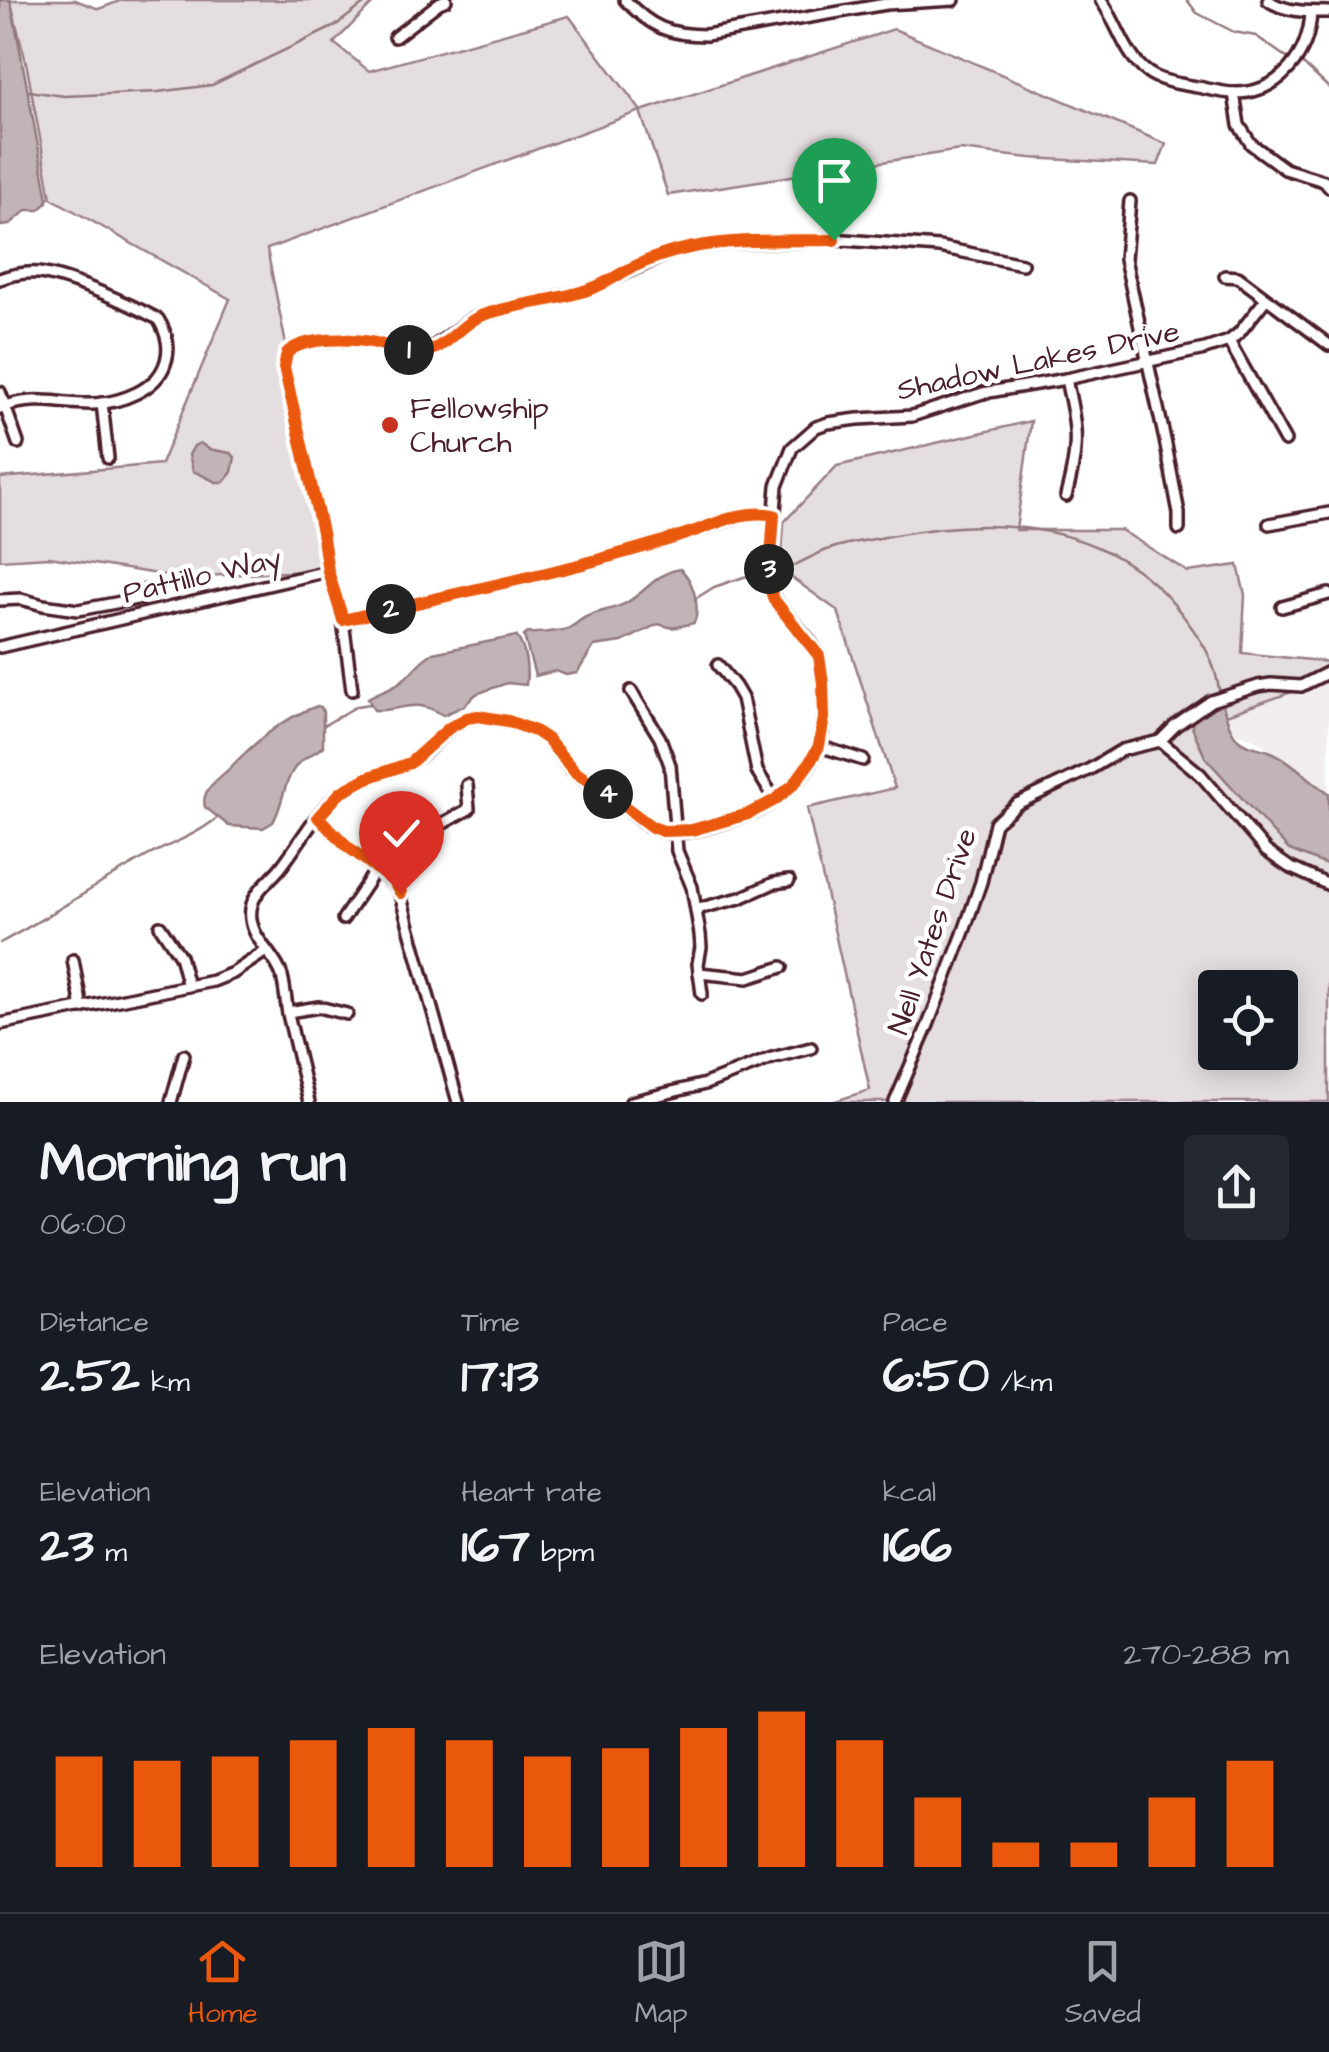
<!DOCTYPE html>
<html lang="en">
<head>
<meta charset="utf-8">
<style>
	:root { --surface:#171b24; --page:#242831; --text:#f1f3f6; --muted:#9ea1a6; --line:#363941; --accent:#ea580c }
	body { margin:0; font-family:"Architects Daughter",sans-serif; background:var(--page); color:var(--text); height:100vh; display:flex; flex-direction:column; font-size:38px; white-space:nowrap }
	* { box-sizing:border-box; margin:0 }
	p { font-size:32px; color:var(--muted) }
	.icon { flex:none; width:55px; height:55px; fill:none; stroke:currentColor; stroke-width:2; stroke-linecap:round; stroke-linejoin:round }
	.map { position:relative; height:1102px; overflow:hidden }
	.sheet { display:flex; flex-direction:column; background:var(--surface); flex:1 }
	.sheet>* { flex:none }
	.tools { position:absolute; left:1198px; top:970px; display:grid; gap:20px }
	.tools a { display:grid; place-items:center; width:100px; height:100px; border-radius:10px; background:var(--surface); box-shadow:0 5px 25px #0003; font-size:50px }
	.pin { position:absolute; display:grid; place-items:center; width:85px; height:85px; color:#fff; margin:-102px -42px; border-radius:50% 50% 50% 0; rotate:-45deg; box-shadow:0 0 10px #0007 }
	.pin .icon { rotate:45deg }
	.km { position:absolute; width:50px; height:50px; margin:-25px; border-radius:50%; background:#222; color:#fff; font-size:28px; line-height:50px; text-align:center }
	.round { display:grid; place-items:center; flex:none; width:105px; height:105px; border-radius:10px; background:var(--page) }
	.headline { display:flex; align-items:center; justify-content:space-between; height:170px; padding:0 40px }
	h1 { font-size:55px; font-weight:700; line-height:75px }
	.stats { display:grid; grid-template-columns:repeat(3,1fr); gap:15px; height:170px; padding:10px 40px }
	.stats div { display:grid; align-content:center }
	.stats b { font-size:50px; font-weight:700 }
	.stats small { font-size:28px; font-weight:400 }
	.stats p { font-size:28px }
	.chart { height:280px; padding:20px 40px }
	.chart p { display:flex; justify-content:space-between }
	.chart svg { width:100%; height:180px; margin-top:10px; stroke:var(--accent); stroke-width:6 }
	.tab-bar { display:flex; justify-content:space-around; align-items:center; height:140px; border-top:2px solid var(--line); background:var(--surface); font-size:28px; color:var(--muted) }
	.tab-bar a { display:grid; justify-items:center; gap:5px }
	.tab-bar .on { color:var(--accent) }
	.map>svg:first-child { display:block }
	.built { fill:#f2eeef }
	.green { fill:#e5dee0; stroke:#987e86; stroke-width:2.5; fill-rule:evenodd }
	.water { fill:#c1b3b6; stroke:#91787e; stroke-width:2.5 }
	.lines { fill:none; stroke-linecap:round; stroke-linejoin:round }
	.stream { stroke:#91787e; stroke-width:2.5 }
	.minor-casing { stroke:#4a1f2b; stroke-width:16 }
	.minor { stroke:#fff; stroke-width:9 }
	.route-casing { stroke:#fff; stroke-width:20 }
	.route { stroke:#ea580c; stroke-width:12 }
	.poi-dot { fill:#c8321e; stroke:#fff; stroke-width:4 }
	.labels { text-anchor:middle; stroke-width:9; stroke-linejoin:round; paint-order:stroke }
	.street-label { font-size:30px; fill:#4a1f2b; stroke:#fff }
	.poi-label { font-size:30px; fill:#4a1f2b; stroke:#fff; text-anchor:start }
</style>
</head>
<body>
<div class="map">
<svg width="1329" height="1102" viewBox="0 0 1329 1102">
	<rect width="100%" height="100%" fill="#fff"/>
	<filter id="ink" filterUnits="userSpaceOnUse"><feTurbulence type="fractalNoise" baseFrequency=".01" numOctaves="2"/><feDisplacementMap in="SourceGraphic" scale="20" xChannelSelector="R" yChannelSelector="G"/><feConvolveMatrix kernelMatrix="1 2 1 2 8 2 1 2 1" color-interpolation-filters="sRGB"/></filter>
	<g filter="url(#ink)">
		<polygon class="built" points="1329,679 1329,794 1288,769 1274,752 1254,739 1205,723"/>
		<g class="green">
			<polygon points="10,0 75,0 99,9 122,0 376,0 334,43 369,71 569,16 641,111 894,29 1166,144 1158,165 1030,158 960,150 668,195 640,111 267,249 331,570 177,577 49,557 0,560 0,478 161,464 230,299 51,198 26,62"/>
			<path d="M1031 421 1016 530H1121L1188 572 1238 565 1245 595 1242 653 1329 662V679L1206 722 1329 846V1102H832L870 1090 807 808 895 788 838 611 781 570 784 522 837 466ZM1215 988H1280V1052H1215Z"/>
		</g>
		<g class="water">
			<polygon points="0,0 10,0 12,7 48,199 46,204 39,210 27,210 9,225 0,226"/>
			<polygon points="200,443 209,449 230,453 235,457 232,472 224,482 216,482 193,471 189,455 194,446"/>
			<path d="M680 569C693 579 701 608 694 623L673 628 658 624 622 642 594 646 577 673 566 675 556 671 535 676 524 636 528 633C533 634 561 631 567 629 575 626 580 619 588 616 600 610 614 610 626 603 646 592 656 573 680 569Z"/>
			<path d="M516 636C526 647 528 670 526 685L507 683 476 694 464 706 443 715C412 696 404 712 374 710L368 698C378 692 390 689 400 682 413 673 419 660 433 653Z"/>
			<path d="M1222 703C1226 713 1228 730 1238 739 1246 747 1259 747 1269 751 1292 760 1308 780 1329 793V866L1289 850 1276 836 1205 757 1192 727 1193 719 1211 705Z"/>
			<path d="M317 706 321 707 323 712V746C315 754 303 757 296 766 283 783 283 805 273 822L263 828 229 826 205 807C201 790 216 781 228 770 254 743 281 719 317 706Z"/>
		</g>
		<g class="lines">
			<g class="stream">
				<polyline points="1187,0 1197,13 1234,32 1256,36 1287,58"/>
				<polyline points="1302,63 1329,88"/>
				<polyline points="29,91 64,96 158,92 212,85 335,26 369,0"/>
				<path d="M781 572C799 564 817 552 836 547 853 542 872 540 889 536 996 515 1110 520 1181 613 1203 642 1215 659 1220 695"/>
				<polyline points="695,599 714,587 759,572"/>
				<polyline points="323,726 357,706 370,704"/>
				<path d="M0 943C49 917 94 886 142 859 167 845 195 836 217 818"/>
			</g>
			<defs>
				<g id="minor">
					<path d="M625 0C651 27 668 35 706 35L886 4 954 0"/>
					<path d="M1101 0C1117 22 1124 54 1146 71 1160 82 1181 84 1197 87 1209 89 1223 93 1235 93 1281 93 1309 54 1311 12"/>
					<path d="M1268 0C1283 12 1310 12 1329 12"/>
					<polyline points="395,37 439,3 446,0"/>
					<polyline points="1234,93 1239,125 1251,144 1285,169 1324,181 1329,187"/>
					<polyline points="1130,201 1125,259 1165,440 1179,513 1179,529"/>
					<polyline points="1225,276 1238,277 1329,345"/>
					<path d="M0 279C13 274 26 272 39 273 70 277 130 304 158 319 167 333 171 348 165 364 156 390 120 403 93 404 59 405 36 394 0 408"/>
					<polyline points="1229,341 1285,441"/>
					<polyline points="0,392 18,443"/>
					<polyline points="102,403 108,458"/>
					<path d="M1066 496C1080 444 1077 430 1066 379"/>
					<polyline points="1269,524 1329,513"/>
					<polyline points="0,600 21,599 43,605 78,610 142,598 146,590"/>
					<polyline points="1282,607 1329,594"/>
					<polyline points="343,621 576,566 687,534 747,514 774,515"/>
					<polyline points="0,647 328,571"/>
					<polyline points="718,665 735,686 742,698 757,771 775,800"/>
					<path d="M352 690 343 621 328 571 322 531 284 367 285 359 291 348C312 339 350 338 372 342 391 346 408 352 428 351L473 318 505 309 588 290 672 252 693 247 729 243 845 240 939 247 1022 264"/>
					<polyline points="631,691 660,738 670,765 677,851 692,887 700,934 701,947 698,964 702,994"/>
					<polyline points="1160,741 1175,726 1211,701 1258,686 1271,684 1301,686 1329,672"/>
					<polyline points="819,746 863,760"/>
					<polyline points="318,817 353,851 398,887 458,1102"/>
					<polyline points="697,909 740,898 774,883 789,881"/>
					<polyline points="343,919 390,849 404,840 429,831 469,809 467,785"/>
					<polyline points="160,926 180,956 188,986"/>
					<polyline points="73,960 82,1008"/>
					<polyline points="699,973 748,978 782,967"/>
					<polyline points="288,1012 319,1007 347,1014"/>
					<polyline points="0,1024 213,981 233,973 266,951"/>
					<polyline points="171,1102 184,1055"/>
					<path d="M309 1102C302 1073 295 1043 288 1014 286 1002 285 988 282 976 275 953 247 937 251 909 254 890 271 880 281 867 301 842 316 810 343 791 361 777 385 774 405 765 441 750 447 709 494 718 513 722 535 728 549 741 558 751 563 762 573 771 584 781 598 787 611 796 624 806 637 820 653 828 678 841 715 824 741 817 773 808 805 780 818 749 825 733 824 714 824 696 823 684 823 670 819 659 811 632 779 616 769 585L777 486 792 448 816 427 828 423 858 419 912 416 983 393 1066 379 1205 349 1229 341 1239 333 1266 299"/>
					<polyline points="631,1102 705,1084 772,1058 811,1048"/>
					<polyline points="895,1102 928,1025 963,934 981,882 995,823 1017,804 1090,769 1122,750 1160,741 1200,774 1266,851 1289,867 1329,885"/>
				</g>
			</defs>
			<use href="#minor" class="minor-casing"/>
			<use href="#minor" class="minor"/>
		</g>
	</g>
	<g class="lines" filter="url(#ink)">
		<defs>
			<path id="route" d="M401 893 392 880 348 847 318 817 341 792 367 778 410 763 449 728 467 718 478 716 508 721 535 731 547 739 575 772 612 797 652 827 663 831 692 830 748 814 775 800 794 784 810 762 819 746 824 718 823 683 819 656 774 600 769 585 774 515C743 508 715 525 686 534 650 546 612 556 575 566 498 585 420 602 343 620L328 571 322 532 284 367 287 353C304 336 353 338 376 343 391 347 412 355 428 351 449 346 463 321 486 314 520 303 557 301 590 289 606 284 617 275 631 268 649 259 669 252 689 248 736 238 787 241 834 240"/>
		</defs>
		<use href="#route" class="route-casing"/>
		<use href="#route" class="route"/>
	</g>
	<circle class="poi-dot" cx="390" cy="425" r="10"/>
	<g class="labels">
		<g class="street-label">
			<text transform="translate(1038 360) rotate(-12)" y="10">Shadow Lakes Drive</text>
			<text transform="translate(202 575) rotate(-13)" y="10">Pattillo Way</text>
			<text transform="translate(932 931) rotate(-71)" y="10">Nell Yates Drive</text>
		</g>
		<g class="poi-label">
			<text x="410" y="418">Fellowship<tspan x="410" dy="34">Church</tspan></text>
		</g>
	</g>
</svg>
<div class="tools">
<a><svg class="icon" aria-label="locate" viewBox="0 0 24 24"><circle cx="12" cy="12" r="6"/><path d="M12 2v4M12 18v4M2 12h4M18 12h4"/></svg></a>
</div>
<div class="pin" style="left:834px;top:240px;background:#1e9e55"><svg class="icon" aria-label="arrive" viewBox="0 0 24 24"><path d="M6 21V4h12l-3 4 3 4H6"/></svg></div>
<div class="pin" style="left:401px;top:893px;background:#d93025"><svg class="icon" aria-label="check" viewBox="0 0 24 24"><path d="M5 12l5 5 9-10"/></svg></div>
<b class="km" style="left:409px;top:350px">1</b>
<b class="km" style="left:391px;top:609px">2</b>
<b class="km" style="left:769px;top:569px">3</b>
<b class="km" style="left:608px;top:794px">4</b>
</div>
<section class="sheet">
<div class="headline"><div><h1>Morning run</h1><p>06:00</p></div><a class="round"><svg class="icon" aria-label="share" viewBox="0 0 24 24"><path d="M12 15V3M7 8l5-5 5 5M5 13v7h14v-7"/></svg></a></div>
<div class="stats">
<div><p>Distance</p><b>2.52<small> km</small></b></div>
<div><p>Time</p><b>17:13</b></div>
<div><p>Pace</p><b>6:50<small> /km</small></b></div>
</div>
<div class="stats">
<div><p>Elevation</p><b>23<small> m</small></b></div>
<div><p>Heart rate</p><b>167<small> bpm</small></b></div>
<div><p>kcal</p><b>166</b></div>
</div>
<div class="chart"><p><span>Elevation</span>270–288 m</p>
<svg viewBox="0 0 160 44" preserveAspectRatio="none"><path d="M5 44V17M15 44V18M25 44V17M35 44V13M45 44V10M55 44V13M65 44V17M75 44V15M85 44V10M95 44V6M105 44V13M115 44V27M125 44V38M135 44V38M145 44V27M155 44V18"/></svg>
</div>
</section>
<nav class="tab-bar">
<a class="on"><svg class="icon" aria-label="home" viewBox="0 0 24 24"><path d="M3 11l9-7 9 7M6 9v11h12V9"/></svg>Home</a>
<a><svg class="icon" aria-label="map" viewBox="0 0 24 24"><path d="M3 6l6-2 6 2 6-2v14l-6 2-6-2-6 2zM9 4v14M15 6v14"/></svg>Map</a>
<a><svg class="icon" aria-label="saved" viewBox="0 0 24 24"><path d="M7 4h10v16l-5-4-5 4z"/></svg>Saved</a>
</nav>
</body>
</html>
